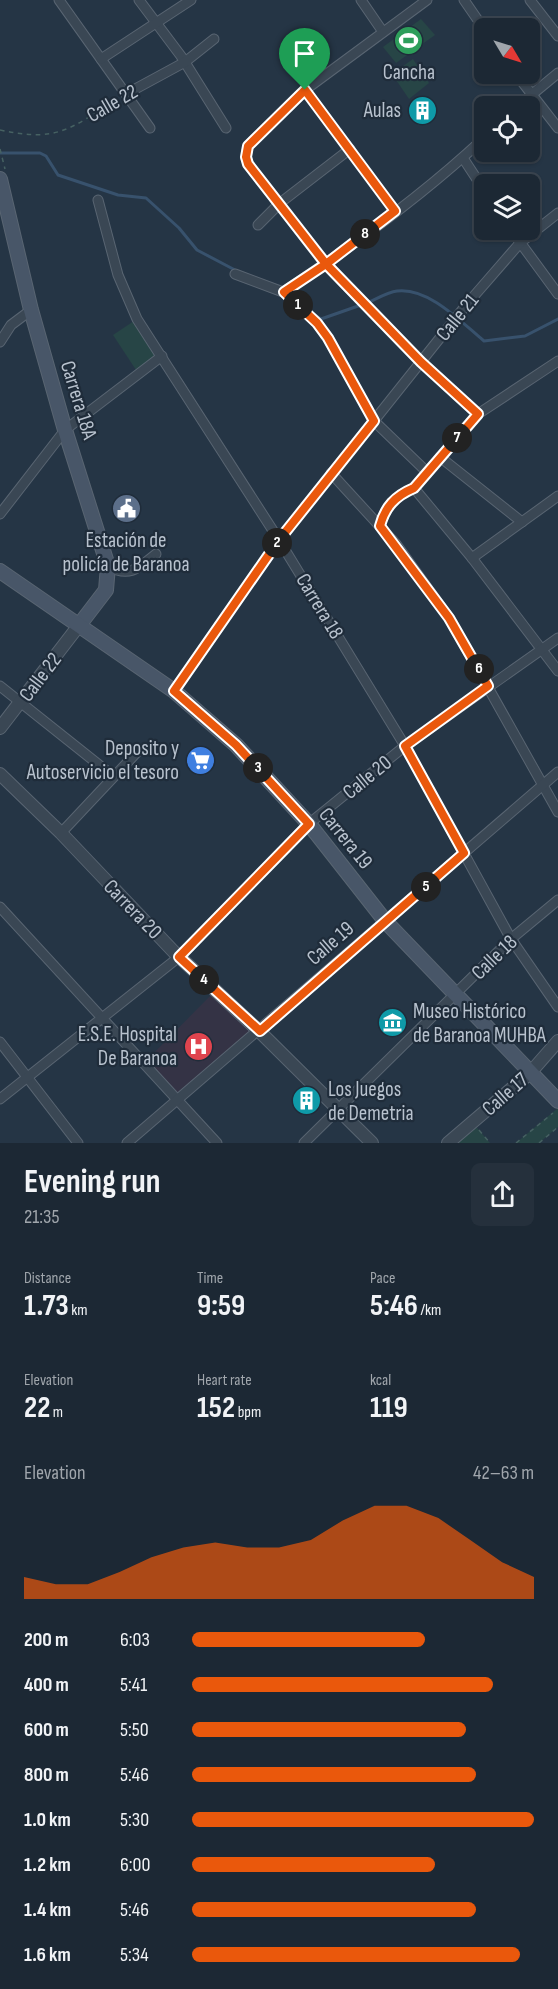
<!DOCTYPE html>
<html lang="en">
<head>
<meta charset="utf-8">
<style>
	:root { --surface:#1c2834; --page:#25303c; --text:#f1f3f6; --muted:#a0a6ac; --line:#3a444f; --accent:#ea580c }
	body { margin:0; font-family:"Sofia Sans Condensed",sans-serif; background:var(--page); color:var(--text); height:100vh; display:flex; flex-direction:column; font-size:22px; white-space:nowrap }
	* { box-sizing:border-box; margin:0 }
	p { font-size:20px; color:var(--muted) }
	.icon { flex:none; width:33px; height:33px; fill:none; stroke:currentColor; stroke-width:2; stroke-linecap:round; stroke-linejoin:round }
	.map { position:relative; height:1143px; overflow:hidden }
	.side { display:flex; flex-direction:column; background:var(--surface); flex:1 }
	.side>* { flex:none }
	.needle { width:39px; rotate:128deg }
	.tools { position:absolute; left:474px; top:18px; display:grid; gap:12px }
	.tools a { display:grid; place-items:center; width:66px; height:66px; border-radius:9px; background:var(--surface); box-shadow:0 2px 4px #0004,0 0 0 2px var(--line); font-size:30px }
	.pin { position:absolute; display:grid; place-items:center; width:51px; height:51px; color:#fff; margin:-62px -26px; border-radius:50% 50% 50% 0; rotate:-45deg; box-shadow:0 0 6px #0007 }
	.pin .icon { rotate:45deg }
	.km { position:absolute; width:30px; height:30px; margin:-15px; border-radius:50%; background:#222; color:#fff; font-size:16px; line-height:30px; text-align:center }
	.round { display:grid; place-items:center; flex:none; width:63px; height:63px; border-radius:9px; background:var(--page) }
	.overview { display:flex; align-items:center; justify-content:space-between; height:102px; padding:0 24px }
	h1 { font-size:33px; font-weight:700; line-height:45px }
	.metrics { display:grid; grid-template-columns:repeat(3,1fr); gap:9px; height:102px; padding:6px 24px }
	.metrics div { display:grid; align-content:center }
	.metrics b { font-size:30px; font-weight:700 }
	.metrics small { font-size:16px; font-weight:400 }
	.metrics p { font-size:16px }
	.chart { height:168px; padding:12px 24px }
	.chart p { display:flex; justify-content:space-between }
	.chart svg { width:100%; height:108px; margin-top:6px; fill:var(--accent); opacity:.7 }
	ul { padding:0 24px; list-style:none; font-size:20px }
	li { display:grid; grid-template-columns:96px 72px 1fr; align-items:center; height:45px }
	li i { height:15px; border-radius:8px; background:var(--accent) }
	.map>svg:first-child { display:block }
	.medical { fill:#343345 }
	.green { fill:#274546 }
	.lines { fill:none; stroke-linecap:round; stroke-linejoin:round }
	.stream { stroke:#38526d; stroke-width:3 }
	.minor-casing { stroke:#596572; stroke-width:11 }
	.tertiary-casing { stroke:#596572; stroke-width:14 }
	.secondary-casing { stroke:#596572; stroke-width:16 }
	.path { stroke:#466162; stroke-width:1.5; stroke-dasharray:4.5 4.5; stroke-linecap:butt }
	.minor { stroke:#3a4754; stroke-width:9 }
	.tertiary { stroke:#3a4754; stroke-width:12 }
	.secondary { stroke:#485668; stroke-width:14 }
	.route-casing { stroke:#fff; stroke-width:12 }
	.route { stroke:#ea580c; stroke-width:8 }
	.labels { text-anchor:middle; stroke-width:4.5; stroke-linejoin:round; paint-order:stroke }
	.poi-label { font-size:21px; fill:#b8c2ce; stroke:#1f2c3a; text-anchor:end }
	.street-label { font-size:21px; fill:#b8c2ce; stroke:#1f2c3a }
</style>
</head>
<body>
<div class="map">
<svg width="558" height="1143" viewBox="0 0 558 1143">
	<rect width="100%" height="100%" fill="#253545"/>
	<polygon class="medical" points="212,994 254,1031 178,1096 146,1061"/>
	<g class="green">
		<polygon points="421,19 435,35 396,63 383,47"/>
		<polygon points="413,59 429,83 409,99 392,74"/>
		<polygon points="137,319 162,356 138,373 113,335"/>
		<polygon points="558,1108 558,1127 539,1143 516,1143"/>
		<polygon points="473,1123 490,1143 452,1143"/>
	</g>
	<g class="lines">
		<g class="stream">
			<polyline points="0,153 40,153 46,156 58,175 118,195 146,198 179,228 197,250 235,270"/>
			<path d="M367 303C376 299 388 292 397 291 429 287 462 323 484 341L525 336 558 319"/>
			<polyline points="311,312 321,319 361,305"/>
		</g>
		<defs>
			<g id="minor">
				<polyline points="59,0 150,128"/>
				<polyline points="139,0 181,56 226,128"/>
				<polyline points="361,0 383,32"/>
				<polyline points="427,0 305,90 248,146 246,157 248,164 325,264 421,362 478,414"/>
				<polyline points="464,0 484,29"/>
				<polyline points="530,0 558,36"/>
				<polyline points="101,59 191,0"/>
				<polyline points="516,74 558,128"/>
				<polyline points="305,90 395,211"/>
				<polyline points="126,94 185,62 214,39"/>
				<polyline points="518,106 558,73"/>
				<polyline points="463,158 484,190"/>
				<polyline points="98,200 118,275 137,319 279,540 405,746 511,939 558,1007"/>
				<polyline points="258,225 280,203 350,149"/>
				<polyline points="511,230 558,294"/>
				<polyline points="235,274 283,292 317,323 328,338 374,421 427,472"/>
				<path d="M283 292C353 246 423 195 484 138"/>
				<polyline points="0,342 11,325 31,310"/>
				<polyline points="440,457 522,522"/>
				<polyline points="331,473 396,544 449,618 558,812"/>
				<polyline points="414,488 472,558 558,671"/>
				<polyline points="0,514 65,430 162,356"/>
				<path d="M380 526C385 507 395 496 414 488L478 414 558 361"/>
				<polyline points="472,558 558,496"/>
				<path d="M108 566C129 578 139 568 156 554"/>
				<polyline points="0,686 113,776"/>
				<polyline points="174,691 279,540 467,304 520,243 558,213"/>
				<polyline points="61,833 140,749"/>
				<polyline points="0,907 217,1143"/>
				<polyline points="0,1042 78,1143"/>
				<polyline points="0,1099 179,957 311,822 405,746 558,638"/>
				<polyline points="127,1143 558,772"/>
				<polyline points="304,1143 511,939 558,900"/>
			</g>
			<g id="tertiary">
				<polyline points="0,728 80,624"/>
				<polyline points="0,774 61,833 174,952 259,1031 372,1143"/>
				<polyline points="448,1143 530,1073 558,1041"/>
			</g>
			<g id="secondary">
				<polyline points="0,179 31,310 65,430 108,566 106,590 80,624"/>
				<polyline points="0,571 174,691 236,745 309,824 386,922 558,1101"/>
			</g>
		</defs>
		<use href="#minor" class="minor-casing"/>
		<use href="#tertiary" class="tertiary-casing"/>
		<use href="#secondary" class="secondary-casing"/>
		<g class="path">
			<path d="M0 130C59 143 70 128 118 99"/>
			<polyline points="0,149 5,169"/>
			<polyline points="479,1130 490,1143"/>
			<polyline points="516,1143 553,1113"/>
			<polyline points="539,1143 558,1127"/>
		</g>
		<use href="#minor" class="minor"/>
		<use href="#tertiary" class="tertiary"/>
		<use href="#secondary" class="secondary"/>
	</g>
	<g class="lines">
		<defs>
			<path id="route" d="M305 90 248 146 246 157 248 164 326 264 284 292 317 323 328 338 374 421 279 540 174 691 236 745 309 824 179 957 260 1031 464 853 405 746 488 686 449 618 380 526C385 507 395 496 414 488L478 414 421 362 326 264 395 211 305 90"/>
		</defs>
		<use href="#route" class="route-casing"/>
		<use href="#route" class="route"/>
	</g>
	<defs>
		<symbol id="stadium-disc" viewBox="-11 -11 22 22"><circle r="9.5" fill="#2e9e5b" stroke="#1f2c3a"/><path d="M0-5a6.5 5 0 1 0 0 10a6.5 5 0 1 0 0-10ZM-3.5-1.8h7v3.6h-7Z" fill="#fff"/></symbol>
		<symbol id="building-disc" viewBox="-11 -11 22 22"><circle r="9.5" fill="#0f9aa8" stroke="#1f2c3a"/><path d="M-4-6H4V6H1V3H-1V6H-4ZM-2.5-4.3h1.7v1.8h-1.7ZM.8-4.3h1.7v1.8H.8ZM-2.5-1h1.7V.8h-1.7ZM.8-1h1.7V.8H.8Z" fill="#fff"/></symbol>
		<symbol id="civic-disc" viewBox="-11 -11 22 22"><circle r="9.5" fill="#5c6f8a" stroke="#1f2c3a"/><path d="M-.6-6.5H3V-4.5H.6V-3L4-1V1h2V6H-6V1h2V-1L-.6-3ZM-1.2 2.5V6h2.4V2.5Z" fill="#fff"/></symbol>
		<symbol id="supermarket-disc" viewBox="-11 -11 22 22"><circle r="9.5" fill="#3f7fe0" stroke="#1f2c3a"/><path d="M-6-5.5h2.5l.6 2H6L4.5 2H-2.5L-4.4-4H-6ZM-1.5 3.2a1.3 1.3 0 1 0 .1 0ZM3 3.2a1.3 1.3 0 1 0 .1 0Z" fill="#fff"/></symbol>
		<symbol id="museum-disc" viewBox="-11 -11 22 22"><circle r="9.5" fill="#0f9aa8" stroke="#1f2c3a"/><path d="M0-6L6-3V-2H-6V-3ZM-5-1h2V3h-2ZM-1-1h2V3h-2ZM3-1h2V3H3ZM-6 4H6V6H-6Z" fill="#fff"/></symbol>
		<symbol id="hospital-disc" viewBox="-11 -11 22 22"><circle r="9.5" fill="#e0444e" stroke="#1f2c3a"/><path d="M-5-5h3v3.5h4V-5h3V5h-3V1.5h-4V5h-3Z" fill="#fff"/></symbol>
	</defs>
	<g fill-rule="evenodd">
		<use href="#stadium-disc" x="392" y="24" width="33" height="33"/>
		<use href="#building-disc" x="406" y="94" width="33" height="33"/>
		<use href="#civic-disc" x="110" y="492" width="33" height="33"/>
		<use href="#supermarket-disc" x="184" y="744" width="33" height="33"/>
		<use href="#museum-disc" x="376" y="1006" width="33" height="33"/>
		<use href="#hospital-disc" x="182" y="1030" width="33" height="33"/>
		<use href="#building-disc" x="290" y="1084" width="33" height="33"/>
	</g>
	<g class="labels">
		<g class="poi-label">
			<text x="409" y="79" text-anchor="middle">Cancha</text>
			<text x="401" y="117">Aulas</text>
			<text x="126" y="547" text-anchor="middle">Estación de<tspan x="126" dy="24">policía de Baranoa</tspan></text>
			<text x="179" y="755">Deposito y<tspan x="179" dy="24">Autoservicio el tesoro</tspan></text>
			<text x="413" y="1018" text-anchor="start">Museo Histórico<tspan x="413" dy="24">de Baranoa MUHBA</tspan></text>
			<text x="177" y="1041">E.S.E. Hospital<tspan x="177" dy="24">De Baranoa</tspan></text>
			<text x="328" y="1096" text-anchor="start">Los Juegos<tspan x="328" dy="24">de Demetria</tspan></text>
		</g>
		<g class="street-label">
			<text transform="translate(112 103) rotate(-30)" y="7">Calle 22</text>
			<text transform="translate(457 317) rotate(-51)" y="7">Calle 21</text>
			<text transform="translate(79 400) rotate(73)" y="7">Carrera 18A</text>
			<text transform="translate(320 606) rotate(59)" y="7">Carrera 18</text>
			<text transform="translate(40 677) rotate(-53)" y="7">Calle 22</text>
			<text transform="translate(367 777) rotate(-39)" y="7">Calle 20</text>
			<text transform="translate(346 838) rotate(51)" y="7">Carrera 19</text>
			<text transform="translate(133 909) rotate(46)" y="7">Carrera 20</text>
			<text transform="translate(330 943) rotate(-41)" y="7">Calle 19</text>
			<text transform="translate(494 957) rotate(-44)" y="7">Calle 18</text>
			<text transform="translate(505 1094) rotate(-41)" y="7">Calle 17</text>
		</g>
	</g>
</svg>
<div class="tools">
<a><svg class="needle" viewBox="-14 -14 28 28"><path d="M0-13l5 13h-10z" fill="#e53935"/><path d="M0 13l5-13h-10z" fill="#a0a6ac"/></svg></a>
<a><svg class="icon" aria-label="locate" viewBox="0 0 24 24"><circle cx="12" cy="12" r="6"/><path d="M12 2v4M12 18v4M2 12h4M18 12h4"/></svg></a>
<a><svg class="icon" aria-label="layers" viewBox="0 0 24 24"><path d="M12 4l9 5-9 5-9-5zM3 14l9 5 9-5"/></svg></a>
</div>
<div class="pin" style="left:305px;top:90px;background:#1e9e55"><svg class="icon" aria-label="arrive" viewBox="0 0 24 24"><path d="M6 21V4h12l-3 4 3 4H6"/></svg></div>
<b class="km" style="left:298px;top:305px">1</b>
<b class="km" style="left:277px;top:543px">2</b>
<b class="km" style="left:258px;top:768px">3</b>
<b class="km" style="left:204px;top:980px">4</b>
<b class="km" style="left:426px;top:887px">5</b>
<b class="km" style="left:479px;top:669px">6</b>
<b class="km" style="left:457px;top:438px">7</b>
<b class="km" style="left:365px;top:234px">8</b>
</div>
<section class="side">
<div class="overview"><div><h1>Evening run</h1><p>21:35</p></div><a class="round"><svg class="icon" aria-label="share" viewBox="0 0 24 24"><path d="M12 15V3M7 8l5-5 5 5M5 13v7h14v-7"/></svg></a></div>
<div class="metrics">
<div><p>Distance</p><b>1.73<small> km</small></b></div>
<div><p>Time</p><b>9:59</b></div>
<div><p>Pace</p><b>5:46<small> /km</small></b></div>
</div>
<div class="metrics">
<div><p>Elevation</p><b>22<small> m</small></b></div>
<div><p>Heart rate</p><b>152<small> bpm</small></b></div>
<div><p>kcal</p><b>119</b></div>
</div>
<div class="chart"><p><span>Elevation</span>42–63 m</p>
<svg viewBox="0 0 160 44" preserveAspectRatio="none"><path d="M0 44V35L10 38L20 38L30 33L40 27L50 23L60 21L70 23L80 23L90 20L100 12L110 6L120 6L130 11L140 20L150 29L160 35V44z"/></svg>
</div>
<ul>
<li><b>200 m</b>6:03<i style="width:68%"></i></li>
<li><b>400 m</b>5:41<i style="width:88%"></i></li>
<li><b>600 m</b>5:50<i style="width:80%"></i></li>
<li><b>800 m</b>5:46<i style="width:83%"></i></li>
<li><b>1.0 km</b>5:30<i style="width:100%"></i></li>
<li><b>1.2 km</b>6:00<i style="width:71%"></i></li>
<li><b>1.4 km</b>5:46<i style="width:83%"></i></li>
<li><b>1.6 km</b>5:34<i style="width:96%"></i></li>
</ul>
</section>
</body>
</html>
